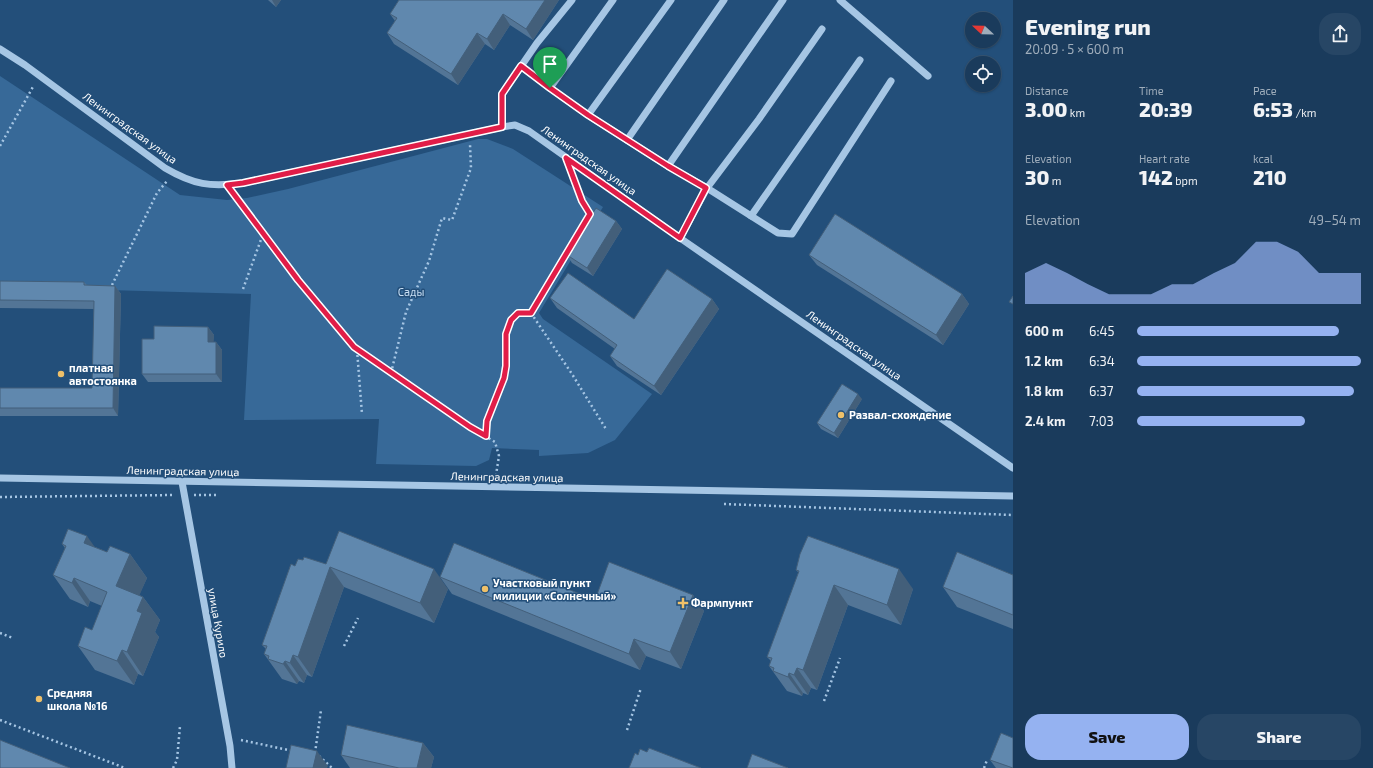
<!DOCTYPE html>
<html lang="en">
<head>
<meta charset="utf-8">
<style>
	:root { --surface:#1a3b5c; --page:#274665; --text:#f1f3f6; --muted:#9fadbb; --line:#385572; --accent:#95b2f1 }
	body { margin:0; font-family:"Exo 2",sans-serif; background:var(--page); color:var(--text); height:100vh; display:flex; flex-direction:column; font-size:15px; white-space:nowrap }
	* { box-sizing:border-box; margin:0 }
	p { font-size:13px; color:var(--muted) }
	.icon { flex:none; width:22px; height:22px; fill:none; stroke:currentColor; stroke-width:2; stroke-linecap:round; stroke-linejoin:round }
	.map { position:relative; flex:1; overflow:hidden }
	.drawer { display:flex; flex-direction:column; background:var(--surface); width:360px }
	.drawer>* { flex:none }
	.needle { width:26px; rotate:292deg }
	.fabs { position:absolute; left:965px; top:12px; display:grid; gap:8px }
	.fabs a { display:grid; place-items:center; width:36px; height:36px; border-radius:50%; background:var(--surface); box-shadow:0 1px 3px #0004,0 0 0 1px var(--line); font-size:20px }
	.pin { position:absolute; display:grid; place-items:center; width:34px; height:34px; color:#fff; margin:-41px -17px; border-radius:50% 50% 50% 0; rotate:-45deg; box-shadow:0 0 4px #0007 }
	.pin .icon { rotate:45deg }
	.round { display:grid; place-items:center; flex:none; width:42px; height:42px; border-radius:16px; background:var(--page) }
	.head { display:flex; align-items:center; justify-content:space-between; height:68px; padding:0 12px }
	h1 { font-size:22px; font-weight:800; line-height:30px }
	.metrics { display:grid; grid-template-columns:repeat(3,1fr); gap:6px; height:68px; padding:4px 12px }
	.metrics div { display:grid; align-content:center }
	.metrics b { font-size:20px; font-weight:800 }
	.metrics small { font-size:11px; font-weight:400 }
	.metrics p { font-size:11px }
	.chart { height:112px; padding:8px 12px }
	.chart p { display:flex; justify-content:space-between }
	.chart svg { width:100%; height:72px; margin-top:4px; fill:var(--accent); opacity:.7 }
	.action { display:flex; gap:8px; margin-top:auto; padding:8px 12px }
	.action a { flex:1; height:46px; border-radius:16px; background:var(--accent); color:#111; font-size:16px; font-weight:800; line-height:46px; text-align:center }
	.action a+a { background:var(--page); color:var(--text) }
	ul { padding:0 12px; list-style:none; font-size:13px }
	li { display:grid; grid-template-columns:64px 48px 1fr; align-items:center; height:30px }
	li i { height:10px; border-radius:5px; background:var(--accent) }
	main { display:flex; flex:1; min-height:0 }
	.map>svg:first-child { display:block }
	.green { fill:#376998 }
	.lines { fill:none; stroke-linecap:round; stroke-linejoin:round }
	.path { stroke:#a6c6e4; stroke-width:2.5; stroke-dasharray:2 3; stroke-linecap:butt }
	.minor { stroke:#a6c6e4; stroke-width:7 }
	.wall { fill:#537596 }
	.shaded-wall { fill:#435f7a }
	.building { fill:#6088ae; stroke:#435f7a }
	.route-casing { stroke:#fff; stroke-width:8 }
	.route { stroke:#e11d48; stroke-width:5 }
	.poi-dot { fill:#efc069; stroke:#234f7a; stroke-width:1.5 }
	.labels { text-anchor:middle; stroke-width:3; stroke-linejoin:round; paint-order:stroke }
	.street-label { font-size:11px; fill:#fff; stroke:#234f7a }
	.park-label { font-size:11px; fill:#c9dff4; stroke:#234f7a }
	.poi-label { font-size:11px; font-weight:bold; fill:#fff; stroke:#234f7a; text-anchor:start }
</style>
</head>
<body>
<main>
<div class="map">
<svg width="1013" height="768" viewBox="0 0 1013 768">
	<rect width="100%" height="100%" fill="#234f7a"/>
	<polygon class="green" points="0,76 180,195 227,200 247,198 288,189 478,139 487,139 513,149 603,207 539,313 543,319 652,394 615,440 588,453 539,456 539,450 492,448 489,460 476,466 376,464 379,419 244,420 251,294 0,287"/>
	<g class="lines">
		<g class="path">
			<polyline points="0,146 34,85"/>
			<polyline points="235,196 299,280 354,347 470,427 495,442 499,456 496,475"/>
			<polyline points="112,285 157,193 167,181"/>
			<polyline points="243,289 263,234"/>
			<polyline points="531,313 572,374 606,429"/>
			<polyline points="357,350 362,414"/>
			<polyline points="391,373 406,312 429,261 442,218 452,220 471,168 470,144"/>
			<path d="M486 436C486 431 486 426 487 421 491 406 500 392 504 377 511 352 498 336 517 313H531L591 214 582 201 573 176"/>
			<polyline points="194,495 219,495"/>
			<polyline points="0,497 173,495"/>
			<polyline points="724,504 1013,515"/>
			<polyline points="0,633 13,638"/>
			<polyline points="344,646 358,618"/>
			<polyline points="824,701 840,658"/>
			<polyline points="0,720 125,768"/>
			<polyline points="627,730 641,688"/>
			<polyline points="241,740 293,751"/>
			<polyline points="315,753 321,710"/>
			<polyline points="319,756 332,768"/>
			<polyline points="173,768 177,760 180,726"/>
			<polyline points="984,768 987,760"/>
		</g>
		<g class="minor">
			<polyline points="840,0 928,76"/>
			<polyline points="822,29 759,119 707,188 778,233 792,234 891,81"/>
			<path d="M0 49 25 65 165 168C194 185 210 187 243 183L502 127 515 125 529 131 680 238 1013 468"/>
			<polyline points="521,66 550,88 588,115 668,166 707,188 680,238"/>
			<polyline points="550,88 613,0"/>
			<polyline points="588,115 671,0"/>
			<polyline points="502,127 502,94 537,43 572,0"/>
			<polyline points="627,140 724,0"/>
			<polyline points="668,166 783,0"/>
			<polyline points="751,216 860,60"/>
			<polyline points="0,478 1013,496"/>
			<polyline points="182,482 230,746 232,768"/>
		</g>
	</g>
	<g class="wall">
		<polygon points="268,0 281,0 276,7"/>
		<polygon points="399,0 559,0 533,40 510,25 494,50 485,44 458,85 394,44 387,33 395,21 390,14"/>
		<polygon points="616,221 622,229 593,276 572,263 567,255"/>
		<polygon points="809,255 962,294 969,304 943,345 817,265"/>
		<polygon points="0,281 84,282 87,285 115,286 121,294 118,416 0,416 0,388 92,388 94,309 0,308"/>
		<polygon points="550,298 634,319 712,299 719,309 661,395 617,366 610,356 615,349 557,308"/>
		<polygon points="208,327 214,335 213,342 216,342 222,350 222,382 148,382 142,374 154,339"/>
		<polygon points="862,399 838,438 821,429 817,423"/>
		<polygon points="62,544 95,547 107,552 130,554 147,578 139,595 143,597 160,620 155,632 159,637 143,676 138,674 134,685 95,670 78,646 92,630 102,606 90,601 88,607 70,599 53,575 65,548"/>
		<polygon points="303,560 326,564 448,589 434,623 344,587 312,677 307,675 304,683 299,681 297,684 282,679 264,654 266,649 262,645 295,566"/>
		<polygon points="796,570 913,589 901,625 848,605 817,690 811,688 808,695 803,693 802,696 787,691 769,666 771,661 767,657 799,573"/>
		<polygon points="1013,575 1013,629 957,607 943,587"/>
		<polygon points="440,577 595,600 693,595 704,611 681,669 646,656 640,670 452,594"/>
		<polygon points="423,743 434,757 431,768 350,768 341,755"/>
		<polygon points="990,760 1013,768 996,768"/>
	</g>
	<g class="shaded-wall">
		<polygon points="272,0 281,0 276,7"/>
		<polygon points="545,0 559,0 533,40 526,29"/>
		<polygon points="503,14 510,25 494,50 487,39"/>
		<polygon points="477,33 485,44 458,85 451,74"/>
		<polygon points="616,221 622,229 593,276 587,268"/>
		<polygon points="115,286 121,294 118,416 113,408"/>
		<polygon points="962,294 969,304 943,345 936,335"/>
		<polygon points="712,299 719,309 661,395 654,386"/>
		<polygon points="208,327 214,335 213,350 208,342"/>
		<polygon points="216,342 222,350 222,382 216,374"/>
		<polygon points="858,394 862,399 838,438 834,433"/>
		<polygon points="87,536 104,560 84,543"/>
		<polygon points="130,554 147,578 133,610 116,586"/>
		<polygon points="330,567 344,587 312,677 298,657"/>
		<polygon points="434,569 448,589 434,623 420,603"/>
		<polygon points="899,569 913,589 901,625 887,605"/>
		<polygon points="74,578 90,601 88,607 72,583"/>
		<polygon points="834,585 848,605 817,690 803,670"/>
		<polygon points="693,595 704,611 681,669 670,652"/>
		<polygon points="143,597 160,620 155,632 159,637 143,676 127,652 137,611"/>
		<polygon points="634,639 646,656 640,670 629,654"/>
		<polygon points="122,650 138,674 134,685 117,661"/>
		<polygon points="293,655 307,675 304,683 290,663"/>
		<polygon points="285,661 299,681 297,684 283,664"/>
		<polygon points="797,668 811,688 808,695 794,675"/>
		<polygon points="789,673 803,693 802,696 788,677"/>
		<polygon points="423,743 434,757 431,768 417,768"/>
		<polygon points="317,751 328,766 327,768 313,768"/>
	</g>
	<g class="building">
		<polygon points="399,0 545,0 526,29 503,14 487,39 477,33 451,74 387,33 397,18 390,14"/>
		<polygon points="596,208 616,221 587,268 567,255"/>
		<polygon points="835,214 962,294 936,335 809,255"/>
		<polygon points="667,269 712,299 654,386 610,356 617,345 550,298 568,273 634,319"/>
		<polygon points="0,281 84,282 84,285 115,286 113,408 0,408 0,388 92,388 94,301 0,300"/>
		<polygon points="1013,296 1013,304 1009,302"/>
		<polygon points="154,326 208,327 208,342 216,342 216,374 142,374 142,339 154,339"/>
		<polygon points="842,384 858,394 834,433 817,423"/>
		<polygon points="68,529 87,536 84,543 107,552 110,546 130,554 116,586 143,597 137,611 142,613 127,652 122,650 117,661 78,646 85,627 92,630 107,592 74,578 72,583 53,575 66,546 62,544"/>
		<polygon points="339,531 434,569 420,603 330,567 298,657 293,655 290,663 285,661 283,664 268,659 269,656 264,654 267,646 262,645 291,564 295,566 298,559 303,560 304,557 326,564"/>
		<polygon points="808,536 899,569 887,605 834,585 803,670 797,668 794,675 789,673 788,677 773,671 774,668 769,666 772,658 767,657 799,571 796,570 800,554"/>
		<polygon points="454,543 595,600 609,562 693,595 670,652 634,639 629,654 440,577"/>
		<polygon points="957,552 1013,575 1013,615 943,587"/>
		<polygon points="347,725 423,743 417,768 399,768 341,755"/>
		<polygon points="1001,733 1013,738 1013,768 990,760"/>
		<polygon points="0,740 70,768 0,768"/>
		<polygon points="291,745 317,751 313,768 286,768"/>
		<polygon points="649,748 701,768 629,768 635,753 638,755 640,749 647,752"/>
		<polygon points="752,754 788,768 747,768"/>
	</g>
	<g class="lines">
		<defs>
			<polygon id="route" points="521,66 550,88 588,115 668,166 706,188 680,238 566,158 582,201 590,214 531,313 518,313 511,320 506,334 506,366 504,378 487,421 486,436 470,427 354,347 298,280 227,185 243,183 502,127 502,94"/>
		</defs>
		<use href="#route" class="route-casing"/>
		<use href="#route" class="route"/>
	</g>
	<g class="poi-dot">
		<circle cx="61" cy="374" r="4"/>
		<circle cx="841" cy="415" r="4"/>
		<circle cx="485" cy="589" r="4"/>
		<path d="M681 597h4v4h4v4h-4v4h-4v-4h-4v-4h4z"/>
		<circle cx="39" cy="699" r="4"/>
	</g>
	<g class="labels">
		<g class="street-label">
			<text transform="translate(130 128) rotate(36)" y="4">Ленинградская улица</text>
			<text transform="translate(589 160) rotate(35)" y="4">Ленинградская улица</text>
			<text transform="translate(854 345) rotate(35)" y="4">Ленинградская улица</text>
			<text transform="translate(183 471) rotate(1)" y="4">Ленинградская улица</text>
			<text transform="translate(507 477) rotate(1)" y="4">Ленинградская улица</text>
			<text transform="translate(218 623) rotate(80)" y="4">улица Курило</text>
		</g>
		<g class="park-label">
			<text x="411" y="296">Сады</text>
		</g>
		<g class="poi-label">
			<text x="69" y="372">платная<tspan x="69" dy="13">автостоянка</tspan></text>
			<text x="849" y="419">Развал-схождение</text>
			<text x="493" y="587">Участковый пункт<tspan x="493" dy="13">милиции «Солнечный»</tspan></text>
			<text x="691" y="607">Фармпункт</text>
			<text x="47" y="697">Средняя<tspan x="47" dy="13">школа №16</tspan></text>
		</g>
	</g>
</svg>
<div class="fabs">
<a><svg class="needle" viewBox="-14 -14 28 28"><path d="M0-13l5 13h-10z" fill="#e53935"/><path d="M0 13l5-13h-10z" fill="#9fadbb"/></svg></a>
<a><svg class="icon" aria-label="locate" viewBox="0 0 24 24"><circle cx="12" cy="12" r="6"/><path d="M12 2v4M12 18v4M2 12h4M18 12h4"/></svg></a>
</div>
<div class="pin" style="left:550px;top:88px;background:#1e9e55"><svg class="icon" aria-label="arrive" viewBox="0 0 24 24"><path d="M6 21V4h12l-3 4 3 4H6"/></svg></div>
</div>
<section class="drawer">
<div class="head"><div><h1>Evening run</h1><p>20:09 · 5 × 600 m</p></div><a class="round"><svg class="icon" aria-label="share" viewBox="0 0 24 24"><path d="M12 15V3M7 8l5-5 5 5M5 13v7h14v-7"/></svg></a></div>
<div class="metrics">
<div><p>Distance</p><b>3.00<small> km</small></b></div>
<div><p>Time</p><b>20:39</b></div>
<div><p>Pace</p><b>6:53<small> /km</small></b></div>
</div>
<div class="metrics">
<div><p>Elevation</p><b>30<small> m</small></b></div>
<div><p>Heart rate</p><b>142<small> bpm</small></b></div>
<div><p>kcal</p><b>210</b></div>
</div>
<div class="chart"><p><span>Elevation</span>49–54 m</p>
<svg viewBox="0 0 160 44" preserveAspectRatio="none"><path d="M0 44V25L10 19L20 25L30 32L40 38L50 38L60 38L70 32L80 32L90 25L100 19L110 6L120 6L130 12L140 25L150 25L160 25V44z"/></svg>
</div>
<ul>
<li><b>600 m</b>6:45<i style="width:90%"></i></li>
<li><b>1.2 km</b>6:34<i style="width:100%"></i></li>
<li><b>1.8 km</b>6:37<i style="width:97%"></i></li>
<li><b>2.4 km</b>7:03<i style="width:75%"></i></li>
</ul>
<div class="action"><a>Save</a><a>Share</a></div>
</section>
</main>
</body>
</html>
